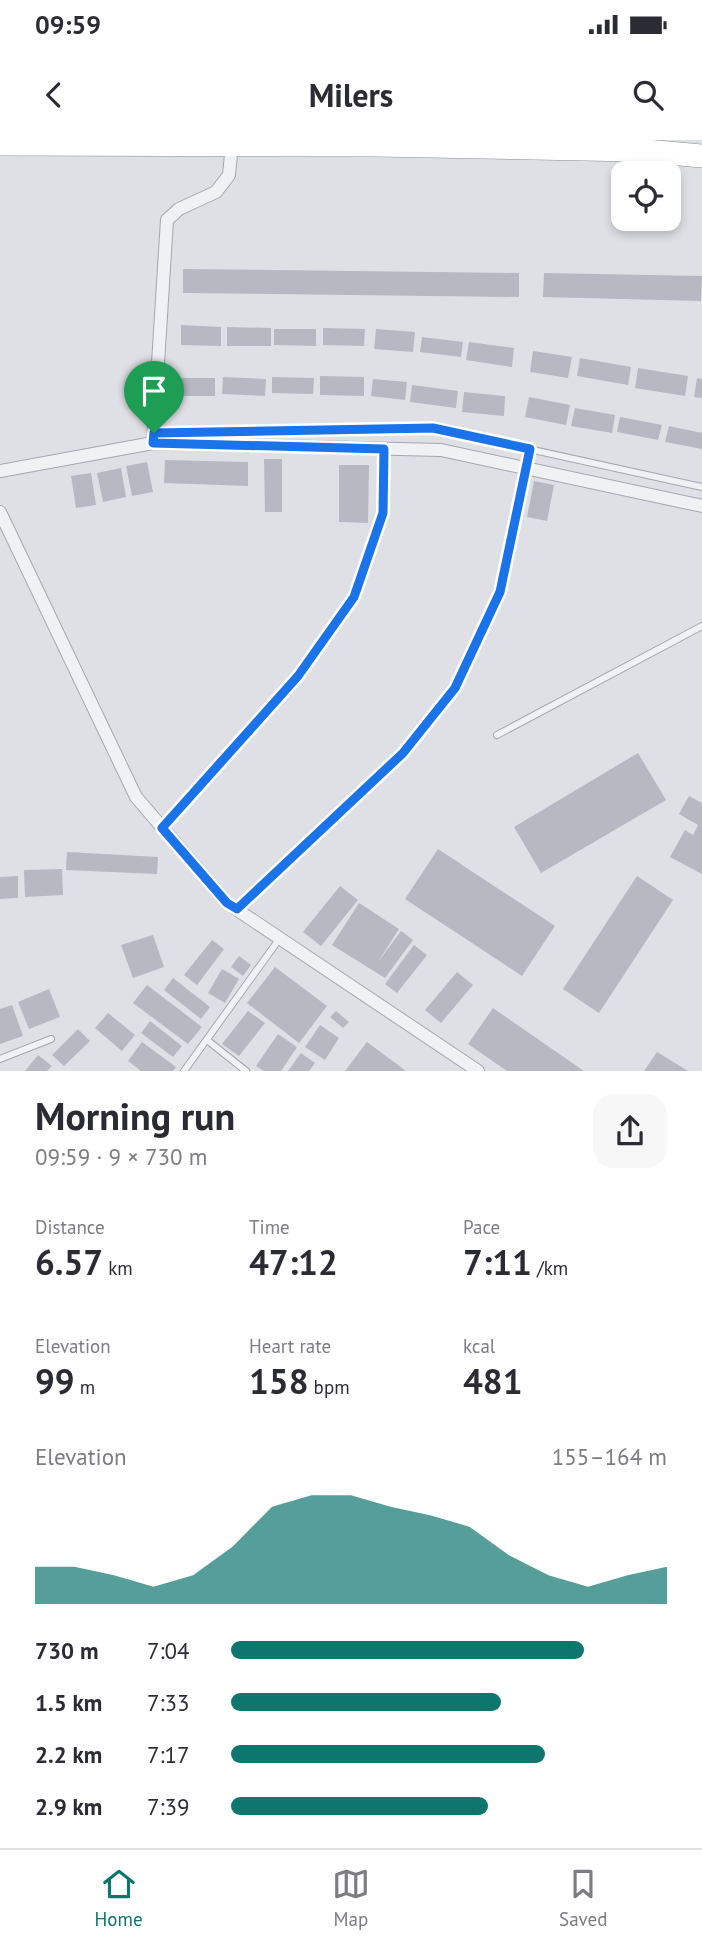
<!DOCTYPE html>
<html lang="en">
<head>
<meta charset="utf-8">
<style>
	:root { --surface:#fff; --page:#f7f7f7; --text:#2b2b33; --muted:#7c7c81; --line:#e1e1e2; --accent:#0f766e }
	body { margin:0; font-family:"PT Sans",sans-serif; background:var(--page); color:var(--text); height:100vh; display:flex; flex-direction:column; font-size:26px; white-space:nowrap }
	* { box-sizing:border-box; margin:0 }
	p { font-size:23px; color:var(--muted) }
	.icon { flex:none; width:38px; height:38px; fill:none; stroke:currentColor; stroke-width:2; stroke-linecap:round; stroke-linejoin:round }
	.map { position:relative; height:931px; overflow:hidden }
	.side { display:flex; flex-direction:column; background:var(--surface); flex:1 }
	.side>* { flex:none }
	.fabs { position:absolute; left:611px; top:21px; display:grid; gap:14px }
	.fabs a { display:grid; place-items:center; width:70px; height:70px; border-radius:14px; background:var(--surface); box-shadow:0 4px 10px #0003; font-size:35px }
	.pin { position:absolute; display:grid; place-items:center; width:60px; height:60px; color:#fff; margin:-72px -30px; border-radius:50% 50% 50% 0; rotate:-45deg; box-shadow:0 0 7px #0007 }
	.pin .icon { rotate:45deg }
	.round { display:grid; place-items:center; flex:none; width:74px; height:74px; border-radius:21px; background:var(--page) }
	.summary { display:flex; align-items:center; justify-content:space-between; height:119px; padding:0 35px }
	h1 { font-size:38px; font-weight:800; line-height:52px }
	.figures { display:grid; grid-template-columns:repeat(3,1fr); gap:10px; height:119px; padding:7px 35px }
	.figures div { display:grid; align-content:center }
	.figures b { font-size:35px; font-weight:800 }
	.figures small { font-size:19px; font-weight:400 }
	.figures p { font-size:19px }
	.chart { height:196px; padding:14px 35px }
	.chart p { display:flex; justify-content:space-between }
	.chart svg { width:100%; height:126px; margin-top:7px; fill:var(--accent); opacity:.7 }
	ul { padding:0 35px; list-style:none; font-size:23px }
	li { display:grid; grid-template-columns:112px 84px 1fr; align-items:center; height:52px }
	li i { height:18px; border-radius:9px; background:var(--accent) }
	.status { display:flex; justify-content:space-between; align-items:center; height:49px; padding:0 35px; background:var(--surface); direction:ltr }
	.status svg { height:19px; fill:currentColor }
	header { display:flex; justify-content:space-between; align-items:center; height:91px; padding:0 35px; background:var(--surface); font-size:32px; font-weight:800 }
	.tab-bar { display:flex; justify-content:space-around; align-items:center; height:98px; border-top:2px solid var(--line); background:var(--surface); font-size:19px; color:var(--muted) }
	.tab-bar a { display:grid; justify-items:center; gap:4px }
	.tab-bar .current { color:var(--accent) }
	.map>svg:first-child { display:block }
	.building { fill:#b6b9c2 }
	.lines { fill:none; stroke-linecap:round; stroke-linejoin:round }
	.lane-casing { stroke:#a4a7af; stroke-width:8 }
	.street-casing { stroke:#a4a7af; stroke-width:14 }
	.highway-casing { stroke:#878c9b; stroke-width:24 }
	.lane { stroke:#f0f1f5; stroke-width:6 }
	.street { stroke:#f0f1f5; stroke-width:12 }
	.highway { stroke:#fff; stroke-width:23 }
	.route-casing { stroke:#fff; stroke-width:14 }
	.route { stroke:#1a73e8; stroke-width:9 }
</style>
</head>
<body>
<div class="status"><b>09:59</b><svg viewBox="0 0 49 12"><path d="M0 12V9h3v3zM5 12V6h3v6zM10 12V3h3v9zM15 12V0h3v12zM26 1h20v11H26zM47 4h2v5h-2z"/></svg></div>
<header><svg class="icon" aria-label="back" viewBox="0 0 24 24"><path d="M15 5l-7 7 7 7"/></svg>Milers<svg class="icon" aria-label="search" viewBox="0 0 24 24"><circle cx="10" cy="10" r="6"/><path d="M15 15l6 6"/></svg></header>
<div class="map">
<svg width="702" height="931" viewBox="0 0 702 931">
	<rect width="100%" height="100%" fill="#dee0e6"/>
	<g class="building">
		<polygon points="183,129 519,133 519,157 183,153"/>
		<polygon points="544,133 702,136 701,161 543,157"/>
		<polygon points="181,185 221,187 221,206 181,205"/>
		<polygon points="227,187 271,188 271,206 227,206"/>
		<polygon points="323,188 365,189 364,206 323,205"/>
		<polygon points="274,189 316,189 316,206 274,205"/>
		<polygon points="376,189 415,192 413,212 374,209"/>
		<polygon points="422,197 463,202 461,217 420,212"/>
		<polygon points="469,202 514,208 512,227 466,220"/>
		<polygon points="533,211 572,217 568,238 530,232"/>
		<polygon points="580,218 631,227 628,245 577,236"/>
		<polygon points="638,228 688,236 685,256 635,248"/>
		<polygon points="320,236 364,237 364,256 320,255"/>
		<polygon points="223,237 266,239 265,256 222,254"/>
		<polygon points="272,237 314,238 313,254 272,253"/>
		<rect x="177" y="238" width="38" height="18"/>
		<polygon points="697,238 702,239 702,258 694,257"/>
		<polygon points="373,239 407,242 405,260 371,256"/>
		<polygon points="412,245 458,251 456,268 410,262"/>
		<polygon points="464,252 505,256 504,276 462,272"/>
		<polygon points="529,257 570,265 566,285 525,277"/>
		<polygon points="575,268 615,275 612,293 571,286"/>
		<polygon points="620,277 662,285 658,300 617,292"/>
		<polygon points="669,286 702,293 702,309 665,302"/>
		<polygon points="264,319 282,319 282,372 265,372"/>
		<polygon points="165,320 248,322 248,346 164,343"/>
		<polygon points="147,322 153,352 132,356 126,326"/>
		<polygon points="339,325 369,325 368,383 339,382"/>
		<polygon points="121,328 126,357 103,362 97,333"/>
		<polygon points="91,333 96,365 76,368 71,336"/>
		<polygon points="534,341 554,345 547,381 527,377"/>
		<polygon points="638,613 666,660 541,733 514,687"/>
		<polygon points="689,656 702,663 702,734 670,717 685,690 693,695 698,685 679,674"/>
		<polygon points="438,709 555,786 522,836 405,759"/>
		<polygon points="67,712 158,717 157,734 66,730"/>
		<polygon points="62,729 63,755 25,757 24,730"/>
		<polygon points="18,736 18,758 0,759 0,737"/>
		<polygon points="637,736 673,760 599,873 563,849"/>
		<polygon points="340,746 358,760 321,806 303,792"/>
		<polygon points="359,763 399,789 378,822 401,791 413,800 385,838 332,805"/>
		<polygon points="153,795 164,827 133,838 121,805"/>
		<polygon points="212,800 224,809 197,845 184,835"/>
		<polygon points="414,805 427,815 397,853 385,844"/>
		<polygon points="239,816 251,825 243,836 231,827"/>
		<polygon points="275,827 327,866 299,903 247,863"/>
		<polygon points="222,829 239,839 225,863 208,853"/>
		<polygon points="457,832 473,845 441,883 425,870"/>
		<polygon points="173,838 210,867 201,879 164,850"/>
		<polygon points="147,845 202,887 188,904 133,863"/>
		<polygon points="49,849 60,877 29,889 18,862"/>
		<polygon points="12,865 23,896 0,904 0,869"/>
		<polygon points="493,868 584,931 507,931 468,904"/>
		<polygon points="248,871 265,883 239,916 222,904"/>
		<polygon points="336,871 349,882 343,888 330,877"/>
		<polygon points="108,873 135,895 122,911 95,888"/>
		<polygon points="150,881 182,906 173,917 141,893"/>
		<polygon points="320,885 339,898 325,920 305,907"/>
		<polygon points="78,889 90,901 64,926 52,915"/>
		<polygon points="278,894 297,907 281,931 264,931 256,926"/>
		<polygon points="142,902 176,927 173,931 141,931 128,921"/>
		<polygon points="367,902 406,931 345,931"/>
		<polygon points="657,912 688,931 644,931"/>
		<polygon points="301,913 315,923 309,931 288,931"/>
		<polygon points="38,915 52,926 47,931 25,931"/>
	</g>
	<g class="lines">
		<defs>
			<g id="lane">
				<polyline points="154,293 433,288 702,347"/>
				<polyline points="497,595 702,486"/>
				<polyline points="163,688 298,536 354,457 383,373 384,309"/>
				<polyline points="237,769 403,613 455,548 500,451 530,309"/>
				<polyline points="207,900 246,931"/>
				<polyline points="0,919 51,899"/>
				<polyline points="184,931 280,798"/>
			</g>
			<g id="street">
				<polyline points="153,303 167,80 179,69 216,52 229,35 232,4"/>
				<polyline points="0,331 153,303 441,310 702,366"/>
				<polyline points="0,372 136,657 227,763 478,931"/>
			</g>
			<polyline id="highway" points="0,4 376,5 635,10 702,16"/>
		</defs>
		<use href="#lane" class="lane-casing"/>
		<use href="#street" class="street-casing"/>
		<use href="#highway" class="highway-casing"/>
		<use href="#lane" class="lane"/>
		<use href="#street" class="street"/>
		<use href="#highway" class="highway"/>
	</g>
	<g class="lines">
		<defs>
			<polygon id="route" points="433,288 530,309 500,452 455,548 403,613 237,769 227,763 162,688 298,536 354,457 383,373 384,309 153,303 154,293"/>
		</defs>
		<use href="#route" class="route-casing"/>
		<use href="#route" class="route"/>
	</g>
</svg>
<div class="fabs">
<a><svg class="icon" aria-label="locate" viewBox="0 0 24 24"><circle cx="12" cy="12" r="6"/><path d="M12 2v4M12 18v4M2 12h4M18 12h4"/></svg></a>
</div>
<div class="pin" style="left:154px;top:293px;background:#1e9e55"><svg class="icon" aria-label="arrive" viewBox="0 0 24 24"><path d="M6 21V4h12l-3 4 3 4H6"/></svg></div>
</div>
<section class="side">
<div class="summary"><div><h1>Morning run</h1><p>09:59 · 9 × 730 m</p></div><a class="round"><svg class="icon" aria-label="share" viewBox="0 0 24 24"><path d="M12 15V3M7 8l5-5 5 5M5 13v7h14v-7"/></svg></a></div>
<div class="figures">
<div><p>Distance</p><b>6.57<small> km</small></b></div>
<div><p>Time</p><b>47:12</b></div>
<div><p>Pace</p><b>7:11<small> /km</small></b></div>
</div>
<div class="figures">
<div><p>Elevation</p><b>99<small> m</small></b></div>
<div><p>Heart rate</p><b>158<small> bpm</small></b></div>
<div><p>kcal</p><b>481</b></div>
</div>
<div class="chart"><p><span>Elevation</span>155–164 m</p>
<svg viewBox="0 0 160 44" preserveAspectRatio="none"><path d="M0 44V31L10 31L20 34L30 38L40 34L50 24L60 10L70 6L80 6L90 10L100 13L110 17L120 27L130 34L140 38L150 34L160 31V44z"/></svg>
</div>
<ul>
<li><b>730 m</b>7:04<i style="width:81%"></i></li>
<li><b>1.5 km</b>7:33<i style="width:62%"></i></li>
<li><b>2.2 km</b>7:17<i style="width:72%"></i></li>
<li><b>2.9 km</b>7:39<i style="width:59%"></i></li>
</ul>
</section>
<nav class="tab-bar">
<a class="current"><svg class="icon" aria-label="home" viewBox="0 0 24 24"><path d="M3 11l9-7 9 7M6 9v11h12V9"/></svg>Home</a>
<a><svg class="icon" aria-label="map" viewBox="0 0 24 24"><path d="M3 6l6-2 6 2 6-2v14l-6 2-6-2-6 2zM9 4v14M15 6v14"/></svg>Map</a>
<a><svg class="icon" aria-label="saved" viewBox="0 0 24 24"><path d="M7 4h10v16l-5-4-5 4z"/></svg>Saved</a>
</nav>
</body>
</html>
